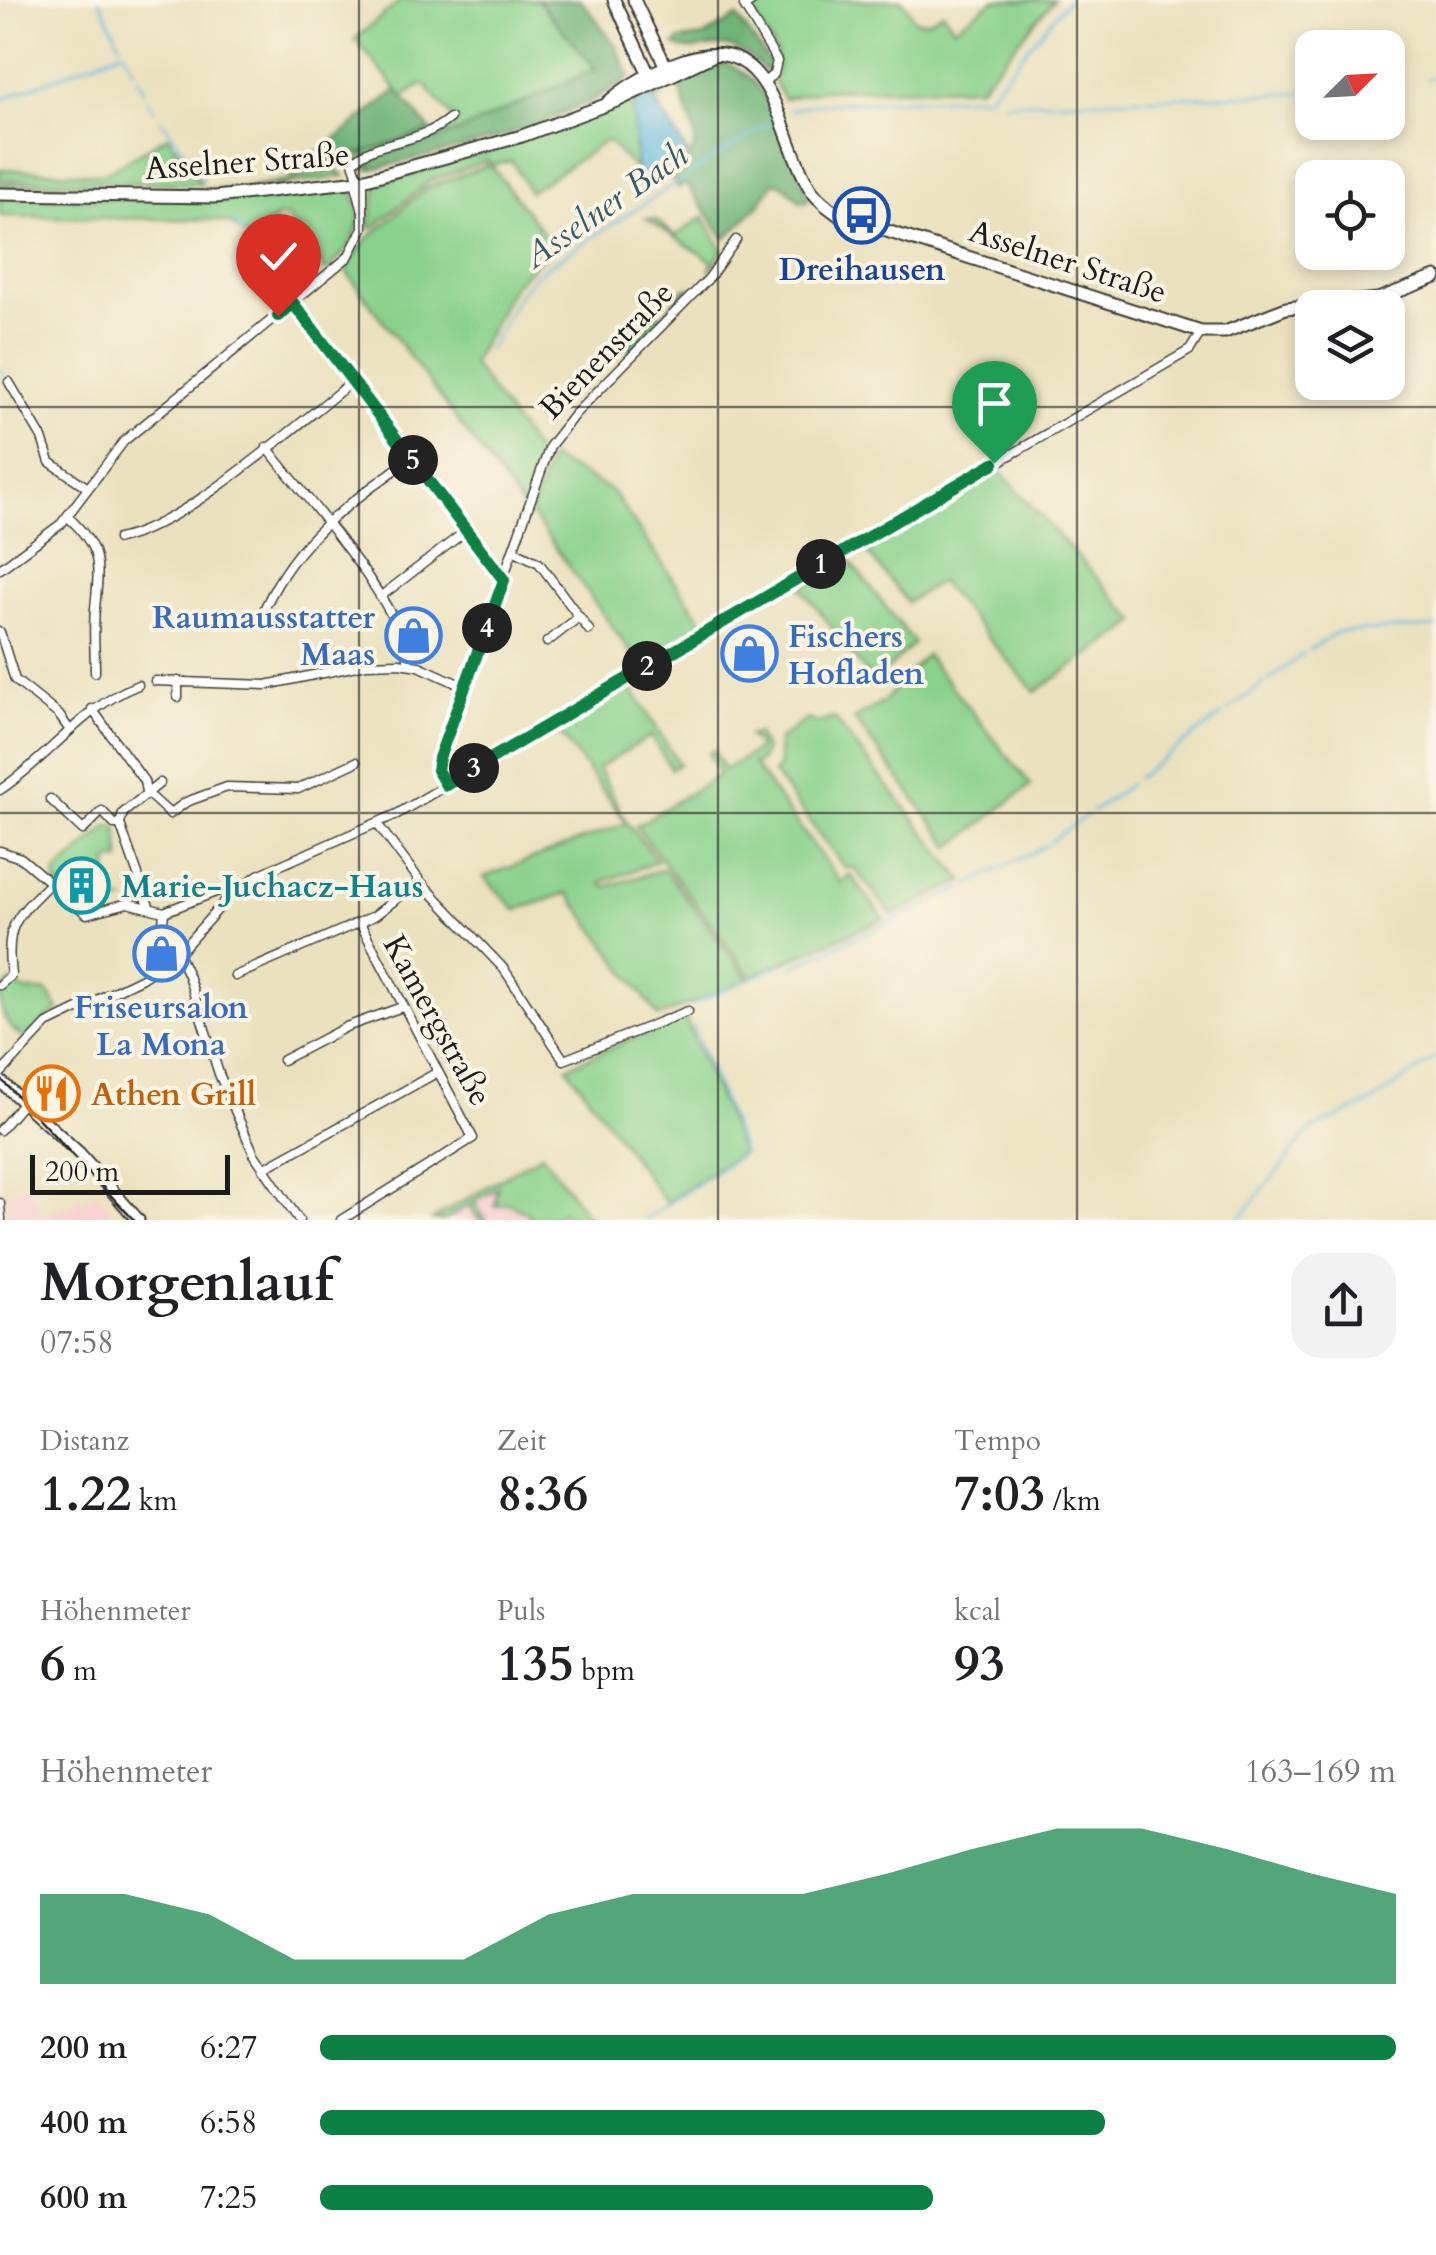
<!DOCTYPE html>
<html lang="de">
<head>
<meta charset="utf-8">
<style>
	:root { --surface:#fff; --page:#f2f2f2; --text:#202124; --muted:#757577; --accent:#0b8043 }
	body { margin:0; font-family:Cardo,serif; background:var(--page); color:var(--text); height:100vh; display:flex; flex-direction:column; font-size:38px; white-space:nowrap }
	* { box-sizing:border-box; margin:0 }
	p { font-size:32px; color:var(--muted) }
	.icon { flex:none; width:55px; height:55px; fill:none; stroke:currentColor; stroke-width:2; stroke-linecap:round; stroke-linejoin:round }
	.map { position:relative; height:1220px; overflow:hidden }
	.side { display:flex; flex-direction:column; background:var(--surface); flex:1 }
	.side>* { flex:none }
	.needle { width:65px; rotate:66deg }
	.tools { position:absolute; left:1295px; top:30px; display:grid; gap:20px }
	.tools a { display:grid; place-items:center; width:110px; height:110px; border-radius:20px; background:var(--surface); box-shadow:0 5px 15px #0003; font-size:50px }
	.scale { position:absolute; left:30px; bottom:25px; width:200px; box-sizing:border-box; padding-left:10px; border:5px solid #1c1c1c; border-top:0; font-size:28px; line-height:35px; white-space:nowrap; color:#1c1c1c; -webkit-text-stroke:8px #fcf5e5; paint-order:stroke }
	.pin { position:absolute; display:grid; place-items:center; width:85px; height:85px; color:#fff; margin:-102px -42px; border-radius:50% 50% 50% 0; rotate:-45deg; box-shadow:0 0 10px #0007 }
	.pin .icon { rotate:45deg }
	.km { position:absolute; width:50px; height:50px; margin:-25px; border-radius:50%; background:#222; color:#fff; font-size:28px; line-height:50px; text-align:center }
	.round { display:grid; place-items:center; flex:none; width:105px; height:105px; border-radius:30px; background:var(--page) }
	.head { display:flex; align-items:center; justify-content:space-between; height:170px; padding:0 40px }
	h1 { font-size:55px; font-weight:600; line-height:75px }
	.metrics { display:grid; grid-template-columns:repeat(3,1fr); gap:15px; height:170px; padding:10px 40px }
	.metrics div { display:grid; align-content:center }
	.metrics b { font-size:50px; font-weight:600 }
	.metrics small { font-size:28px; font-weight:400 }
	.metrics p { font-size:28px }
	.chart { height:280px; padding:20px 40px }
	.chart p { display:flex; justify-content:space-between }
	.chart svg { width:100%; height:180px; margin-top:10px; fill:var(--accent); opacity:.7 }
	ul { padding:0 40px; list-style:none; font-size:32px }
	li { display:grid; grid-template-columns:160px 120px 1fr; align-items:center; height:75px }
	li i { height:25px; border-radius:12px; background:var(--accent) }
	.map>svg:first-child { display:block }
	.built { fill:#f7cfd2 }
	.green { fill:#89d18c; stroke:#527654; stroke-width:2.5 }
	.forest { fill:#6eb378; stroke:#45684a; stroke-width:2.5 }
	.water { fill:#63bae0; stroke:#406b7e; stroke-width:2.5 }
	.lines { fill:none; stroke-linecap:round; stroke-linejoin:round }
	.stream { stroke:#63bae0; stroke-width:2.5 }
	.minor-casing { stroke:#3b3a34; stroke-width:11 }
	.secondary-casing { stroke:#3b3a34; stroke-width:15 }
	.minor { stroke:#fff; stroke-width:8 }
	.secondary { stroke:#fff; stroke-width:11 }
	.tram { stroke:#1c1c1c; stroke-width:2.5 }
	.route-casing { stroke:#fff; stroke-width:20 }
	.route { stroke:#0b8043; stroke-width:12 }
	.grid { fill:none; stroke:#1c1c1c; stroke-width:2.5; stroke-opacity:0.55 }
	.labels { text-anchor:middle; stroke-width:8; stroke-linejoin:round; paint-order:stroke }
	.street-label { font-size:32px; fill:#1c1c1c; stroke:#fcf5e5 }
	.transit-label { font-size:32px; font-weight:bold; fill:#164399; stroke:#fcf5e5 }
	.shop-label { font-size:32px; font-weight:bold; fill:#366cbe; stroke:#fcf5e5; text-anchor:end }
	.culture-label { font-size:32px; font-weight:bold; fill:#0d838f; stroke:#fcf5e5; text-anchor:start }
	.food-label { font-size:32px; font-weight:bold; fill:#c56008; stroke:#fcf5e5; text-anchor:start }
	.water-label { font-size:35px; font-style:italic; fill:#385b6a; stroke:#fcf5e5 }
</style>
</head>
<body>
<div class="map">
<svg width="1436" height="1220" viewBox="0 0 1436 1220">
	<rect width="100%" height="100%" fill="#fcf5e5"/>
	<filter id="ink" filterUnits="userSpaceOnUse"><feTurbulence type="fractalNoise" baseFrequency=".01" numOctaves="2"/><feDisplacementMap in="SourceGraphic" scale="20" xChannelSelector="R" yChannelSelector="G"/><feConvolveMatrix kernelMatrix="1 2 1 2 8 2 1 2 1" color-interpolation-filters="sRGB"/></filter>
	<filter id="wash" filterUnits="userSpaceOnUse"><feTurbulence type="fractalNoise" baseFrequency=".0048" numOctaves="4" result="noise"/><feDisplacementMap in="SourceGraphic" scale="40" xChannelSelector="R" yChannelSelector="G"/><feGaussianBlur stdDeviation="2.25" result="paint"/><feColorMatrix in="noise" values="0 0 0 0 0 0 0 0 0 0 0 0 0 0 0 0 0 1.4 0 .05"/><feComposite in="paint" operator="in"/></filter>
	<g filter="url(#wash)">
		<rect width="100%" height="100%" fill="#eae1be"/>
		<g class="built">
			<polygon points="542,1154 590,1220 432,1220"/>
			<polygon points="27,1184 44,1217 87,1197 91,1203 90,1196 97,1192 111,1212 95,1220 7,1220 6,1195"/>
		</g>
		<g class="green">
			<polygon points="401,0 537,0 597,69 589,77 454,134 376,155 369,159 372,169 365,169 359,159 369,151 452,128 454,120 424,84 403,97 355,39"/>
			<path d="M769 0H902L916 21H928L943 12 954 28 994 0H1054L979 87 821 90 784 99 773 79C789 58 763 32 752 12V7Z"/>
			<polygon points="646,92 661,98 634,108 636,170 607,140 529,192 512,161 491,165 554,247 514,284 472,364 542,460 526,512 345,270 365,241 426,188 490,164 488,160 429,181 373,228 369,227 377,184 491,151"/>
			<polygon points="168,136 201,184 0,180 0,169 104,174"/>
			<path d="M334 168 344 176 238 192 0 190V184C108 185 230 206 334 168Z"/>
			<path d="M344 189 352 192C370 224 350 249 326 271L287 216 277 217 251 241 232 224 217 220 0 216V197L229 200Z"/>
			<polygon points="703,217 723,250 709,271 713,262 647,219 655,219 675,236"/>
			<polygon points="550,458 612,491 706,626 640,665 531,514"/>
			<polygon points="998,469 1137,622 1035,692 940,582 907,602 864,548"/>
			<polygon points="849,560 914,643 874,683 801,587"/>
			<polygon points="926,655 1031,785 951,847 854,719 883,702"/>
			<polygon points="629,684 679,764 671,769 651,736 598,768 628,824 658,861 602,882 605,887 664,869 749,979 659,1017 568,893 516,910 484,877 627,823 555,727"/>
			<polygon points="834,718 963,881 892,915 854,868 845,868 773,773 779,767 778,740 807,719 818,723"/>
			<polygon points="757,733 765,749 761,761 753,764 841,883 850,874 884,919 751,976 636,826 719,775 709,753 714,750 724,770 756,751 758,745 748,736"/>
			<polygon points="108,826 117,826 121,860 111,860 107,872 93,878 98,891 94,893 101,905 125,900 88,909 56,882 55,874"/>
			<path d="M12 982 25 991H47L59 1009 25 1038C5 1027 0 1013 0 991Z"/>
			<polygon points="684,1016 742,1152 666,1203 567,1067"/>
			<polygon points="542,1154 590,1220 570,1220 563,1212 552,1220 531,1220 528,1213 508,1203 495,1206 498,1188 474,1202 486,1220 479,1220 469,1205 445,1220 432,1220"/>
		</g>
		<g class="forest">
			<path d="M537 0H581L615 44 630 76 626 81C551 129 458 150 372 169L369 158 453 134 596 69Z"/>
			<path d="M737 17 770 63 766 73C724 23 702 61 674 45L680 40 703 37Z"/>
			<path d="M725 64C768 73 797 161 809 201L801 202 783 185 774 182 760 204 725 239 690 189 685 184 678 188 670 175C719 142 681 121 680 81L703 68Z"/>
			<polygon points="397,90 431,131 288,177"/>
			<polygon points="691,288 691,293 632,354 621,332 648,308 662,317 684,289"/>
		</g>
		<polygon class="water" points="651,95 688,154 646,180 636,170 633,103"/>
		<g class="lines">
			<g class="stream">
				<polyline points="99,0 121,45"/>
				<polyline points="125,53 134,70"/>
				<polyline points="138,78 144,91"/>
				<polyline points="1427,79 1436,76"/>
				<polyline points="0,100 124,50"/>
				<polyline points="148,100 154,110"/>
				<polyline points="1003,103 1312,93"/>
				<polyline points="790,110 814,104 988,96 1068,0"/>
				<polyline points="161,119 204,180"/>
				<polyline points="233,221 244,236"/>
				<polyline points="488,350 519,294 537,273 772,121"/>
				<polyline points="0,368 3,377"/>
				<polyline points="1309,650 1337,632 1436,627"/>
				<polyline points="1269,680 1303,654"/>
				<polyline points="1227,711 1264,683"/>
				<polyline points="1137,778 1222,715"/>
				<polyline points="1092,812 1130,784"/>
				<polyline points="1051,841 1087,815"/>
				<polyline points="968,885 1047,845"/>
				<polyline points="935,901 962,888"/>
				<polyline points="793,966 931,903"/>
				<polyline points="752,978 785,963"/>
				<polyline points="736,985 748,979"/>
				<polyline points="692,1005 730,987"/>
				<polyline points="693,1027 742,1149"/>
				<polyline points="644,1220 743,1153"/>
				<polyline points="1239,1220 1310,1130 1374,1101 1436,1057"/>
			</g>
		</g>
	</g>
	<g filter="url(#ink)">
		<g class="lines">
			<defs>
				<g id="minor">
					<polyline points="754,0 744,6 777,61 774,74 764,82"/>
					<path d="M359 181 353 162C376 138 416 147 450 118"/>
					<polyline points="355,182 363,211"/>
					<polyline points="253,243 289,298 504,580"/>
					<polyline points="9,382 42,438 50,462 88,488"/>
					<path d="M267 447C304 497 404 605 409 664"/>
					<path d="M68 517C103 549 99 566 95 609 93 629 95 652 95 672"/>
					<path d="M118 539C184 526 296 425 353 381"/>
					<polyline points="515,551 539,563 589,630"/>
					<polyline points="0,569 61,524 124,441 348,257 363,228 363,180"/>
					<polyline points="380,597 467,530"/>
					<path d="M261 617C293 539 347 506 411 458"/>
					<polyline points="0,632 15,680 59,715 69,729"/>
					<polyline points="547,642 579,617"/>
					<polyline points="155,681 266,685 366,664 399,663 419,666 465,687"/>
					<polyline points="178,681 178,697"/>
					<polyline points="92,709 144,781 146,792 170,814 186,802 227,787 298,789 356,762"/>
					<polyline points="445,785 437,770 439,758 550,446 575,414 709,278 736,240"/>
					<path d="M0 790C50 757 82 707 138 685"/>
					<polyline points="50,799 83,830 102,811 114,824 120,824"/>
					<polyline points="378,825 420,881 504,969 564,1060 688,1011"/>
					<polyline points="0,851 21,858 87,914 128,903 164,912"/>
					<polyline points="149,906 120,824 123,813 160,783"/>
					<polyline points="164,912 163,923 188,975 219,1074 254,1154 299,1220"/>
					<polyline points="164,912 218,891"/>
					<polyline points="235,976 374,916 420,881"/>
					<path d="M0 985 11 975C5 925 15 918 49 884"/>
					<polyline points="283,1060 346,1027 402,1007"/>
					<polyline points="0,1074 47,1024 142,978 178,954 226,900 258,875 397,814 1190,350 1201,332"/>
					<polyline points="0,1130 24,1102"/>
					<polyline points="263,1169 438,1072"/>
					<polyline points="0,1203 1,1220"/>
					<polyline points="341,1220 473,1138 360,923"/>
				</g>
				<g id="secondary">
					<polyline points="614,0 652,81"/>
					<polyline points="634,0 669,73"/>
					<path d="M607 103C627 85 655 70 681 61 777 26 777 137 811 190 819 201 829 208 840 216L1201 332H1225L1286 308 1378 299 1436 277"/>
					<polyline points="0,194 216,197 359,181 522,136 619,100 712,56"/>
					<polyline points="0,1081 79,1153 138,1220"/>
				</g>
			</defs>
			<use href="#minor" class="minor-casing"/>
			<use href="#secondary" class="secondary-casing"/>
			<use href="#minor" class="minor"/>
			<use href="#secondary" class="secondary"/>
			<polyline class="tram" points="0,1078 134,1220"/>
		</g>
	</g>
	<g class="lines" filter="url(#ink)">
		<defs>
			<polyline id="route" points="278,316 293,303 504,580 439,758 437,770 446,785 994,463"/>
		</defs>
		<use href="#route" class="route-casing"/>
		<use href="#route" class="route"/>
	</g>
	<path class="grid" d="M359 0V1220M718 0V1220M1077 0V1220M0 407H1436M0 813H1436"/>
	<defs>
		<symbol id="bus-ring" viewBox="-11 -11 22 22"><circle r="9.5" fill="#fcf5e5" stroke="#1a4fb4" stroke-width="1.5"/><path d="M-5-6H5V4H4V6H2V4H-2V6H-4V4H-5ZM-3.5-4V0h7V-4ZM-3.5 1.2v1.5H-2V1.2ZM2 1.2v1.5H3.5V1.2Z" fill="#1a4fb4"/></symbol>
		<symbol id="shop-ring" viewBox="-11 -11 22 22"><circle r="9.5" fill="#fcf5e5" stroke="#3f7fe0" stroke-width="1.5"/><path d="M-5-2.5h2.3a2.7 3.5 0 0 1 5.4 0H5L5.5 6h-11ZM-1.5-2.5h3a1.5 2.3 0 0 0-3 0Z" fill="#3f7fe0"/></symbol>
		<symbol id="building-ring" viewBox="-11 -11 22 22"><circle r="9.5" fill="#fcf5e5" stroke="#0f9aa8" stroke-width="1.5"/><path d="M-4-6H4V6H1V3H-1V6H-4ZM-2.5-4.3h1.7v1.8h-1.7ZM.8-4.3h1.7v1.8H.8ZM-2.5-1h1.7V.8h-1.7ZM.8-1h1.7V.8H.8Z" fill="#0f9aa8"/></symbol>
		<symbol id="restaurant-ring" viewBox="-11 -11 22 22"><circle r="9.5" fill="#fcf5e5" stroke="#e8710a" stroke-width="1.5"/><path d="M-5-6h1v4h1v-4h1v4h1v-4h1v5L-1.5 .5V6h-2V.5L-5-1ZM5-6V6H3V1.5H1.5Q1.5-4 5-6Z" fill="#e8710a"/></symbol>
	</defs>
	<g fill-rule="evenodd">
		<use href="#bus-ring" x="830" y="184" width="63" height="63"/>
		<use href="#shop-ring" x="382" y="604" width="63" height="63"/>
		<use href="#shop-ring" x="718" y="622" width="63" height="63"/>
		<use href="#building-ring" x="50" y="854" width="63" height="63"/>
		<use href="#shop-ring" x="130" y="922" width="63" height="63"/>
		<use href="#restaurant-ring" x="20" y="1062" width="63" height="63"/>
	</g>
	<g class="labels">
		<g class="street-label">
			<text transform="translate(247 161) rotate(-4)" y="11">Asselner Straße</text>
			<text transform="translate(1068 261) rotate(18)" y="11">Asselner Straße</text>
			<text transform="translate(606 350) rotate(-46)" y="11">Bienenstraße</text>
			<text transform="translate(438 1020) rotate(61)" y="11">Kamergstraße</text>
		</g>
		<g class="transit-label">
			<text x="862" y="280">Dreihausen</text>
		</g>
		<g class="shop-label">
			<text x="375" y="628">Raumausstatter<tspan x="375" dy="37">Maas</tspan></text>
			<text x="788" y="647" text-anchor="start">Fischers<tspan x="788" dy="37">Hofladen</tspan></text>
			<text x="161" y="1018" text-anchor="middle">Friseursalon<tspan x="161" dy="37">La Mona</tspan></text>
		</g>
		<g class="culture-label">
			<text x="121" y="897">Marie-Juchacz-Haus</text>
		</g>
		<g class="food-label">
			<text x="91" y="1105">Athen Grill</text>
		</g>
		<g class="water-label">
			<text transform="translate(605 205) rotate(-35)" y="12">Asselner Bach</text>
		</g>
	</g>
</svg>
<div class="tools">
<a><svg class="needle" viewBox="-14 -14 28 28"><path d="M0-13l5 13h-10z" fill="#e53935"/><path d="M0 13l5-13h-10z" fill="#757577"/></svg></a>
<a><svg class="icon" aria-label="locate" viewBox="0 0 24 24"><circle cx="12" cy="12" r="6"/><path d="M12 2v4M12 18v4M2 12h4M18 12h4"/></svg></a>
<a><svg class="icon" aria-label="layers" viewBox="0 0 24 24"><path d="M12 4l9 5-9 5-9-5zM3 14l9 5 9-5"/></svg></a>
</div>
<div class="scale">200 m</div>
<div class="pin" style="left:994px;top:463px;background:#1e9e55"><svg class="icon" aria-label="arrive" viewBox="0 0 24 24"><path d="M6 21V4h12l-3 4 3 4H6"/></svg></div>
<div class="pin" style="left:278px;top:316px;background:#d93025"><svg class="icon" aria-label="check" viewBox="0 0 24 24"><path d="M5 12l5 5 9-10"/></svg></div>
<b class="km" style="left:821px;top:564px">1</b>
<b class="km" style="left:647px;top:666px">2</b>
<b class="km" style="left:474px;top:768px">3</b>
<b class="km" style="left:487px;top:628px">4</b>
<b class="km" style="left:413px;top:460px">5</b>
</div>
<section class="side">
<div class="head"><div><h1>Morgenlauf</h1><p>07:58</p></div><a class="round"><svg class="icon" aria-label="share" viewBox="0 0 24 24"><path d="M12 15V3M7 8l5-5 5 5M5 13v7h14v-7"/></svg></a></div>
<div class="metrics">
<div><p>Distanz</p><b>1.22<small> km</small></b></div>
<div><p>Zeit</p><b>8:36</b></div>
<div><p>Tempo</p><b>7:03<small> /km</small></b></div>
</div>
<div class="metrics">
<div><p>Höhenmeter</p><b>6<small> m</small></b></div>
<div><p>Puls</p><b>135<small> bpm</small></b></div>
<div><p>kcal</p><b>93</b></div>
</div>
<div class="chart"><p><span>Höhenmeter</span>163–169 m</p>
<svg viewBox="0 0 160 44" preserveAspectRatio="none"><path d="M0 44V22L10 22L20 27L30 38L40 38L50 38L60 27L70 22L80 22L90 22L100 17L110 11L120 6L130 6L140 11L150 17L160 22V44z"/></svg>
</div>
<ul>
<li><b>200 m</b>6:27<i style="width:100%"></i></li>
<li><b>400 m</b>6:58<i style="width:73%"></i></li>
<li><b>600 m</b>7:25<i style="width:57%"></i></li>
</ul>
</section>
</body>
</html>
